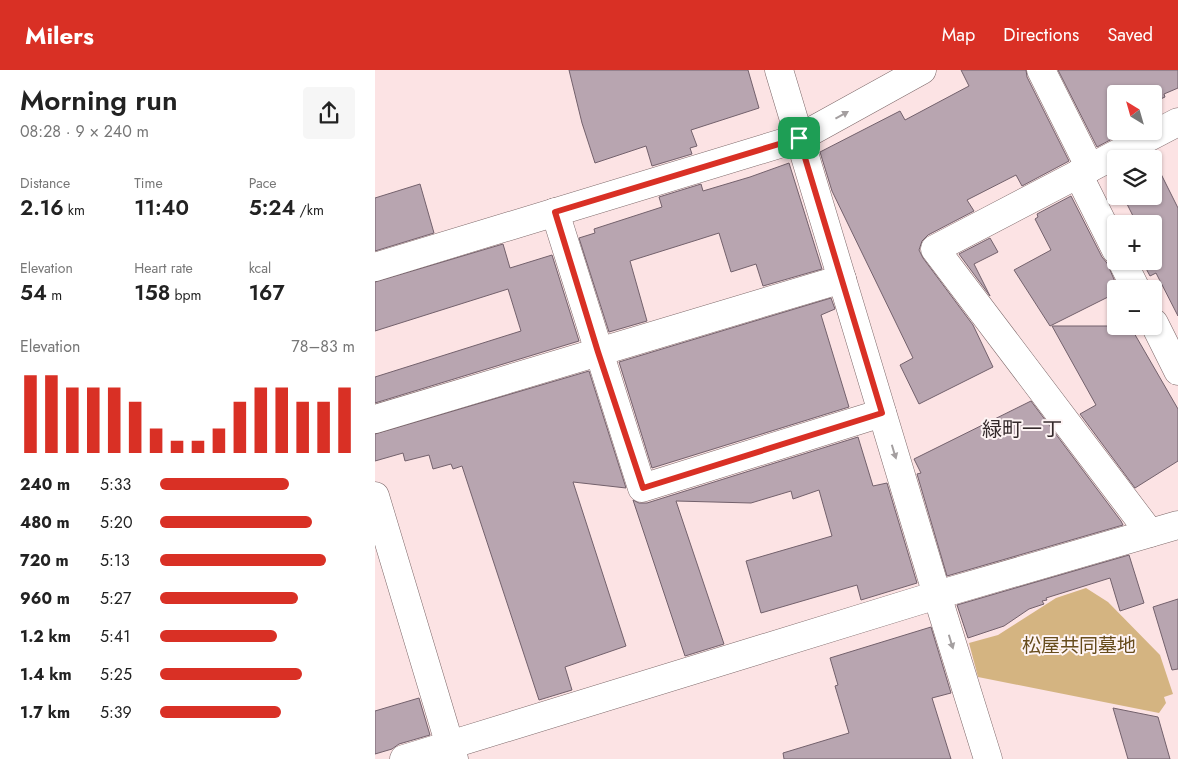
<!DOCTYPE html>
<html lang="en">
<head>
<meta charset="utf-8">
<style>
	:root { --surface:#fff; --page:#f6f6f6; --text:#222; --muted:#767676; --accent:#d93025 }
	body { margin:0; font-family:Jost,"Noto Sans JP",sans-serif; background:var(--page); color:var(--text); height:100vh; display:flex; flex-direction:column; font-size:19px; white-space:nowrap }
	* { box-sizing:border-box; margin:0 }
	p { font-size:16px; color:var(--muted) }
	.icon { flex:none; width:28px; height:28px; fill:none; stroke:currentColor; stroke-width:2; stroke-linecap:round; stroke-linejoin:round }
	.map { position:relative; flex:1; overflow:hidden }
	.sheet { display:flex; flex-direction:column; background:var(--surface); width:375px }
	.sheet>* { flex:none }
	.needle { width:32px; rotate:323deg }
	.buttons { position:absolute; left:732px; top:15px; display:grid; gap:10px }
	.buttons a { display:grid; place-items:center; width:55px; height:55px; border-radius:5px; background:var(--surface); box-shadow:0 1px 4px #0004; font-size:25px }
	.pin { position:absolute; display:grid; place-items:center; width:42px; height:42px; color:#fff; margin:-21px; border-radius:10px; box-shadow:0 2px 8px #0006 }
	.round { display:grid; place-items:center; flex:none; width:52px; height:52px; border-radius:5px; background:var(--page) }
	.headline { display:flex; align-items:center; justify-content:space-between; height:85px; padding:0 20px }
	h1 { font-size:28px; font-weight:600; line-height:38px }
	.metrics { display:grid; grid-template-columns:repeat(3,1fr); gap:8px; height:85px; padding:5px 20px }
	.metrics div { display:grid; align-content:center }
	.metrics b { font-size:21px; font-weight:600 }
	.metrics small { font-size:14px; font-weight:400 }
	.metrics p { font-size:14px }
	.chart { height:140px; padding:10px 20px }
	.chart p { display:flex; justify-content:space-between }
	.chart svg { width:100%; height:90px; margin-top:5px; stroke:var(--accent); stroke-width:6 }
	ul { padding:0 20px; list-style:none; font-size:16px }
	li { display:grid; grid-template-columns:80px 60px 1fr; align-items:center; height:38px }
	li i { height:12px; border-radius:6px; background:var(--accent) }
	header { display:flex; align-items:center; gap:30px; box-sizing:border-box; height:70px; padding:0 25px; background:var(--accent); color:#fff }
	header strong { font-size:24px }
	nav { display:flex; gap:28px; margin-inline-start:auto; font-size:18px }
	main { display:flex; flex:1; min-height:0 }
	.map>svg:first-child { display:block }
	.green { fill:#d4b481 }
	.building { fill:#b8a5b0; stroke:#73616c }
	.lines { fill:none; stroke-linecap:round; stroke-linejoin:round }
	.minor-casing { stroke:#7c6768; stroke-width:29 }
	.minor { stroke:#fff; stroke-width:28 }
	.oneway { fill:#a49fa0 }
	.route-casing { stroke:#fff; stroke-width:10 }
	.route { stroke:#d93025; stroke-width:6 }
	.labels { text-anchor:middle; stroke-width:4; stroke-linejoin:round; paint-order:stroke }
	.park-label { font-size:19px; fill:#674c1c; stroke:#fef4f4 }
	.neighbourhood-label { font-size:20px; fill:#342a2b; stroke:#fef4f4 }
</style>
</head>
<body>
<header>
<strong>Milers</strong>
<nav><a>Map</a><a>Directions</a><a>Saved</a></nav>
</header>
<main>
<section class="sheet">
<div class="headline"><div><h1>Morning run</h1><p>08:28 · 9 × 240 m</p></div><a class="round"><svg class="icon" aria-label="share" viewBox="0 0 24 24"><path d="M12 15V3M7 8l5-5 5 5M5 13v7h14v-7"/></svg></a></div>
<div class="metrics">
<div><p>Distance</p><b>2.16<small> km</small></b></div>
<div><p>Time</p><b>11:40</b></div>
<div><p>Pace</p><b>5:24<small> /km</small></b></div>
</div>
<div class="metrics">
<div><p>Elevation</p><b>54<small> m</small></b></div>
<div><p>Heart rate</p><b>158<small> bpm</small></b></div>
<div><p>kcal</p><b>167</b></div>
</div>
<div class="chart"><p><span>Elevation</span>78–83 m</p>
<svg viewBox="0 0 160 44" preserveAspectRatio="none"><path d="M5 44V6M15 44V6M25 44V12M35 44V12M45 44V12M55 44V19M65 44V32M75 44V38M85 44V38M95 44V32M105 44V19M115 44V12M125 44V12M135 44V19M145 44V19M155 44V12"/></svg>
</div>
<ul>
<li><b>240 m</b>5:33<i style="width:66%"></i></li>
<li><b>480 m</b>5:20<i style="width:78%"></i></li>
<li><b>720 m</b>5:13<i style="width:85%"></i></li>
<li><b>960 m</b>5:27<i style="width:71%"></i></li>
<li><b>1.2 km</b>5:41<i style="width:60%"></i></li>
<li><b>1.4 km</b>5:25<i style="width:73%"></i></li>
<li><b>1.7 km</b>5:39<i style="width:62%"></i></li>
</ul>
</section>
<div class="map">
<svg width="803" height="689" viewBox="0 0 803 689">
	<rect width="100%" height="100%" fill="#fce3e4"/>
	<polygon class="green" points="711,518 733,532 785,585 798,624 789,627 791,633 784,643 603,607 594,573 623,565 681,528"/>
	<g class="building">
		<polygon points="194,0 373,0 384,38 316,60 322,76 315,78 317,84 277,96 271,76 220,93 207,53"/>
		<polygon points="586,0 651,0 652,7 694,91 647,116 641,105 592,130 599,141 553,165 547,171 544,180 548,188 598,255 618,297 544,334 525,295 538,288 457,121 445,82 525,41 530,50 594,16"/>
		<polygon points="683,0 803,0 803,18 789,24 790,27 779,32 779,24 741,24 741,61 752,61 722,77"/>
		<polygon points="779,90 803,138 803,246 781,203 775,206 767,191 779,191 779,154 748,154 747,151 758,146 748,126 779,126"/>
		<polygon points="414,93 447,199 388,216 381,194 356,202 344,163 322,170 255,191 272,251 234,262 204,168 220,163 219,159 287,137 284,127 326,114 328,121 375,107"/>
		<polygon points="45,114 59,163 0,181 0,128"/>
		<polygon points="696,126 727,187 732,193 741,214 741,223 675,256 639,200 676,180 660,149 663,147 662,144"/>
		<polygon points="615,168 623,182 599,194 615,226 584,184"/>
		<polygon points="128,174 135,198 177,185 204,271 0,333 0,307 146,261 133,219 0,261 0,212"/>
		<polygon points="456,228 460,239 446,245 474,337 277,398 244,292"/>
		<polygon points="677,256 755,256 803,339 803,391 760,418 705,344 721,335"/>
		<polygon points="214,301 251,418 198,412 251,576 190,597 197,620 164,630 87,396 78,399 76,394 58,399 54,385 30,391 28,383 0,391 0,364"/>
		<polygon points="656,331 746,451 748,455 572,506 542,404 546,403 539,389"/>
		<polygon points="483,367 498,416 512,413 542,513 486,530 482,515 386,543 371,491 457,466 444,420 418,429 416,421 376,433 301,431 349,574 310,586 258,430 264,433 272,433"/>
		<polygon points="754,485 769,533 745,541 735,508 671,528 672,530 667,531 669,534 654,539 629,556 593,568 582,535"/>
		<polygon points="803,529 803,599 797,600 778,537"/>
		<polygon points="556,557 576,623 557,628 576,689 409,689 408,683 474,663 460,616 463,615 455,588"/>
		<polygon points="44,628 55,665 24,674 17,679 0,684 0,641"/>
		<polygon points="738,638 783,647 795,689 753,689"/>
	</g>
	<g class="lines">
		<defs>
			<g id="minor">
				<polyline points="404,0 562,525 613,689"/>
				<polyline points="666,0 715,98"/>
				<polyline points="703,104 741,180"/>
				<polyline points="180,142 267,418 507,343"/>
				<polyline points="747,191 761,219"/>
				<polyline points="0,197 424,68 547,0"/>
				<polyline points="779,253 803,301"/>
				<polyline points="0,349 467,209"/>
				<polyline points="0,426 79,689"/>
				<polyline points="775,463 560,179 803,52"/>
				<polyline points="29,689 562,525 803,455"/>
			</g>
		</defs>
		<use href="#minor" class="minor-casing"/>
		<use href="#minor" class="minor"/>
	</g>
	<defs><path id="oneway-solid" d="M-6-.8H1V-3.2L6.5 0L1 3.2V.8H-6Z" transform="scale(1.25)"/></defs>
	<g class="oneway">
		<use href="#oneway-solid" transform="translate(467 45) rotate(-29)"/>
		<use href="#oneway-solid" transform="translate(519 382) rotate(73)"/>
		<use href="#oneway-solid" transform="translate(576 572) rotate(73)"/>
	</g>
	<g class="lines">
		<defs>
			<polygon id="route" points="424,68 507,343 268,418 223,282 180,142"/>
		</defs>
		<use href="#route" class="route-casing"/>
		<use href="#route" class="route"/>
	</g>
	<g class="labels">
		<g class="park-label">
			<text x="704" y="582">松屋共同墓地</text>
		</g>
		<g class="neighbourhood-label">
			<text x="647" y="366">緑町一丁</text>
		</g>
	</g>
</svg>
<div class="buttons">
<a><svg class="needle" viewBox="-14 -14 28 28"><path d="M0-13l5 13h-10z" fill="#e53935"/><path d="M0 13l5-13h-10z" fill="#767676"/></svg></a>
<a><svg class="icon" aria-label="layers" viewBox="0 0 24 24"><path d="M12 4l9 5-9 5-9-5zM3 14l9 5 9-5"/></svg></a>
<a>+</a>
<a>−</a>
</div>
<div class="pin" style="left:424px;top:68px;background:#1e9e55"><svg class="icon" aria-label="arrive" viewBox="0 0 24 24"><path d="M6 21V4h12l-3 4 3 4H6"/></svg></div>
</div>
</main>
</body>
</html>
